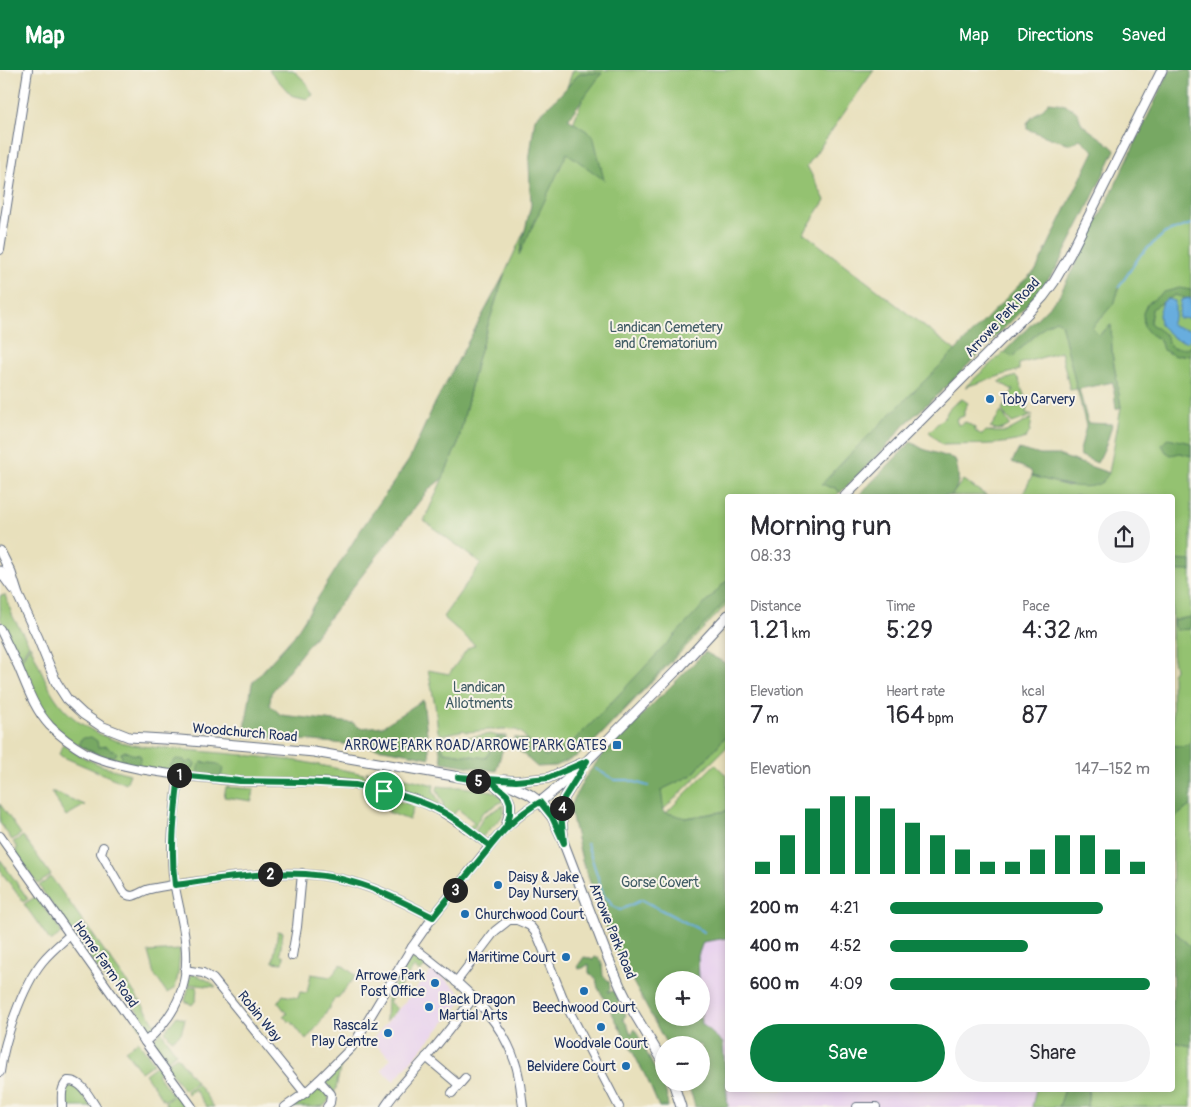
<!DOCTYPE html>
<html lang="en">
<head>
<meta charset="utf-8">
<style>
	:root { --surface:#fff; --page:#f2f2f3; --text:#2b2b33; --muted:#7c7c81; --accent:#0b8043 }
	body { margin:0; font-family:Pangolin,sans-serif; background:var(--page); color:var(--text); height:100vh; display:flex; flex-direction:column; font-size:19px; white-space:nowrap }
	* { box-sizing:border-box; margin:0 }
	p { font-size:16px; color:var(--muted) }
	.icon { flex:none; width:28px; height:28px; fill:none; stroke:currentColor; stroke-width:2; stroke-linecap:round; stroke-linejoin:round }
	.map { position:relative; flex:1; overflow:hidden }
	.panel { position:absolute; left:725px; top:424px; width:450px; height:598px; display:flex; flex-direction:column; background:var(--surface); border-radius:5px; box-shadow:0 2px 8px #0003 }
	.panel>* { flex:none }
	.tools { position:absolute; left:655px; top:901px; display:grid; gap:10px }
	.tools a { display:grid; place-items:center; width:55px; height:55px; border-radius:50%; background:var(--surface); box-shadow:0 2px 8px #0003; font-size:25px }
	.pin { position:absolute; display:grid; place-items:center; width:42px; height:42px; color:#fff; margin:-21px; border:2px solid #fff; border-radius:50%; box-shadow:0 1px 5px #0007 }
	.km { position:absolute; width:25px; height:25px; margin:-12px; border-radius:50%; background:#222; color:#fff; font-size:14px; line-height:25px; text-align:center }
	.round { display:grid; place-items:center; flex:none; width:52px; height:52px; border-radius:26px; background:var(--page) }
	.head { display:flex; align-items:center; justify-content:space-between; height:85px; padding:0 25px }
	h1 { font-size:28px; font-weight:600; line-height:38px }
	.stats { display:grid; grid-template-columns:repeat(3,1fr); gap:8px; height:85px; padding:5px 25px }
	.stats div { display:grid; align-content:center }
	.stats b { font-size:25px; font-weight:600 }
	.stats small { font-size:14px; font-weight:400 }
	.stats p { font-size:14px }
	.chart { height:140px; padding:10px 25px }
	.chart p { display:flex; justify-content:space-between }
	.chart svg { width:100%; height:90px; margin-top:5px; stroke:var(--accent); stroke-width:6 }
	.cta { display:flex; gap:10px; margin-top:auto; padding:10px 25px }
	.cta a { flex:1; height:58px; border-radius:30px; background:var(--accent); color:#fff; font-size:20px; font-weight:600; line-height:58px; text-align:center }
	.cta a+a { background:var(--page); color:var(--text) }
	ul { padding:0 25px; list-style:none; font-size:16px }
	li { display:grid; grid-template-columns:80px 60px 1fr; align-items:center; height:38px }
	li i { height:12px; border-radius:6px; background:var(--accent) }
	header { display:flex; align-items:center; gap:30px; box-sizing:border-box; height:70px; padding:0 25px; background:var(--accent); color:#fff }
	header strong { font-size:24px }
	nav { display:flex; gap:28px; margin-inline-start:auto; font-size:18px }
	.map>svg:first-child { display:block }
	.built { fill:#e8d2ee }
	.green { fill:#94c271; stroke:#587868 }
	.forest { fill:#77a863; stroke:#496c60 }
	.water { fill:#68adde; stroke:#426e9e }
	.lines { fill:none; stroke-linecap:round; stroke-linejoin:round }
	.stream { stroke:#68adde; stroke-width:2 }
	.minor-casing { stroke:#636d7f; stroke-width:10 }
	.major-casing { stroke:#636d7f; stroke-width:11 }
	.minor { stroke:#fff; stroke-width:8 }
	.major { stroke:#fff; stroke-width:9 }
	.route-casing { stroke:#fff; stroke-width:10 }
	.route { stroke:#0b8043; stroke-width:6 }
	.poi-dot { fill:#1f6fb2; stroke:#f7f3e8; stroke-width:2 }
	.labels { text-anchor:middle; stroke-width:4; stroke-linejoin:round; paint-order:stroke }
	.street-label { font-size:14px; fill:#1b2f5e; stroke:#f7f3e8 }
	.park-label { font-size:14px; fill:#3f5b64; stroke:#f7f3e8 }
	.poi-label { font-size:14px; fill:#1b2f5e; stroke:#f7f3e8; text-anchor:end }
</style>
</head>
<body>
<header>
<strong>Map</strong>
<nav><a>Map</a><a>Directions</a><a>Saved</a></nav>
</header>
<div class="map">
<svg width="1191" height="1037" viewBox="0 0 1191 1037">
	<rect width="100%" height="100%" fill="#f7f3e8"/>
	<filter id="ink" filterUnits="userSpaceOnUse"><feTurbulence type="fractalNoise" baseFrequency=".02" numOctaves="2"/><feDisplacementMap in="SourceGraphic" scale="10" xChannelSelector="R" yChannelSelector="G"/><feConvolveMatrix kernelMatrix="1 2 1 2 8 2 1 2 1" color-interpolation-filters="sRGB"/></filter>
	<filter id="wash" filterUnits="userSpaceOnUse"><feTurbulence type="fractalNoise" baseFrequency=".0096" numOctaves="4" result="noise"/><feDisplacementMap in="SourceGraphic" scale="20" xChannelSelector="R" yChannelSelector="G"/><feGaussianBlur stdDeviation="1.12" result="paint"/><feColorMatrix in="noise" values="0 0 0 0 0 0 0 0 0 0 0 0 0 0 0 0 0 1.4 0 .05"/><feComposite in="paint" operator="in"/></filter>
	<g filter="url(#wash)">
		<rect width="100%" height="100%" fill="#e8e0bc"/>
		<g class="built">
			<polygon points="727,867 728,1019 1036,1019 1032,1037 707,1037 701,940 701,910 699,910 698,886 703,872"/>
			<polygon points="433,899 466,927 394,1011 381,1000 391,988 371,971"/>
		</g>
		<g class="green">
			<polygon points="269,0 293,0 306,12 313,25 307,29 291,25"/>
			<polygon points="573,0 874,0 807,96 825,130 804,163 970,292 946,317 904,355 885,378 836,426 728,426 727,534 592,674 580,665 568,676 546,687 527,670 522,663 516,660 502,659 466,662 464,660 443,665 438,662 435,635 428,600 449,604 468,578 475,575 443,547 481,493 424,451 458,373 477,290 504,205 566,71 593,3 580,3 567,17"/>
			<path d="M1191 154V673C1185 676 1179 677 1173 675L1172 604 1175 599 1172 585V426H1022L1032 406 1068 416 1109 403 1121 337 1112 283 1111 255 1099 265 1092 258 1114 232 1119 217 1141 184 1165 163Z"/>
			<polygon points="1056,249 1062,253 1077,319 1070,320 1061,282 1019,294 1019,300 965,317 1004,282 1012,287 1046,255"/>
			<polygon points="1016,306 1019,310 1027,334 1009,336 1004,335 1013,320 999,312"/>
			<path d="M962 329 968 333 964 340V346L956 349 958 355 966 352 975 358V361L982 365 986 361 996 362H1006L1032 348 1030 361 1026 368C1022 369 1019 371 1015 371 993 376 965 374 942 375L929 362 946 345C948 338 955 333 962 329Z"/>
			<polygon points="1023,335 1028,335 1026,343 1033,345 1018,351 1012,353 1003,342 1002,339 1004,336 1009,338"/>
			<path d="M1001 342 1004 345 1010 355C1003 360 998 361 990 358Z"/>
			<polygon points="963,410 987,426 951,426"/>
			<polygon points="5,525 13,547 29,574 19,592 0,548 0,526"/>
			<path d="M30 575C37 590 43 606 51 621 69 653 105 671 140 676L244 685 299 691 364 704 371 715C319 712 267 711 215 706 180 703 144 699 110 689 91 684 71 672 57 659 38 641 30 617 19 594Z"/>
			<polygon points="490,664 498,666 486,688 444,682 440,671"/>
			<polygon points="727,665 727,677 663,740 660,720 692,705"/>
			<path d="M63 674C83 690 106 698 130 704L126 714 61 686 59 684Z"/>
			<polygon points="715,694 727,706 727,739 726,741 686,748 666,743"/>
			<polygon points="366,702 406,708 434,715 433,721 439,731 439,737 372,716 373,713"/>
			<polygon points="438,716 448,717 461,717 492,721 499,725 503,731 482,743 473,760 469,757 474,752 458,739 453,745 443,739 443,732 437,720"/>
			<polygon points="226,717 254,719 252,731 224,727"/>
			<polygon points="51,722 54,722 85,735 66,746"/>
			<polygon points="392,729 414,736 409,750 388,742"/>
			<polygon points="0,734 21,764 12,770 0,753"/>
			<polygon points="504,735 504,742 501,748 481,768 475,762 484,746"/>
			<polygon points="1191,735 1191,877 1173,860 1172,749"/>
			<polygon points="23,766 51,805 38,814 17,785 16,779 18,778 13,772"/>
			<polygon points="0,789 28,829 23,832 0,800"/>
			<polygon points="51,807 85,854 72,863 39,816"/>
			<polygon points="35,827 37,828 60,859 61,863 51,872 24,834"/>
			<polygon points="86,855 105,882 92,891 73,864"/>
			<polygon points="278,861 283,862 280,884 284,886 283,893 273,892"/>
			<polygon points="180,880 178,905 175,918 167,923 154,904 148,882"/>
			<polygon points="106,883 138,928 131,933 116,911 109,915 93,892"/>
			<polygon points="414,888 426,895 420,902 414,897 389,932 397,939 386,951 387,928 410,889"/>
			<polygon points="341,894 356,906 337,929 335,928 320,953 306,970 291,951 289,952 283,946 287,944 278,932 283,925 298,928 300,922 307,923 311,904 331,907"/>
			<path d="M192 904C202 907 209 910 216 917L188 914 190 907Z"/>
			<polygon points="189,916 197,917 196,930 192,935 185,931"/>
			<polygon points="139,929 157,957 148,964 145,963 136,952 142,947 132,934"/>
			<polygon points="177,946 185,949 181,963 172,970 165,961"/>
			<polygon points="161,961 176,983 165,992 151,971"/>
			<polygon points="138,971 154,993 141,1002 125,980"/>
			<polygon points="1173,972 1191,976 1191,1037 1087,1037 1089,1019 1172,1019"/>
			<polygon points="177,986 196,1012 184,1020 165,994"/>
			<polygon points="341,994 336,1019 334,1023 325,1011"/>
			<polygon points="157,995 161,1000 157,1004 171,1023 175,1020 176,1022 164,1031 145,1004"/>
			<polygon points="197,1013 214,1037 207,1037 194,1019 188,1024 186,1021"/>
			<path d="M74 1015 76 1016 92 1037H64C65 1028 62 1017 74 1015Z"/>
			<polygon points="321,1016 327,1022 329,1030 324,1036 315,1037 293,1037"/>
			<polygon points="1036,1019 1065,1019 1059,1037 1032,1037"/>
			<polygon points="177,1023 187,1037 168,1037 165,1032"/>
		</g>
		<g class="forest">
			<path d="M1170 0H1191V154L1165 163 1141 184 1119 217 1115 232 1092 258 1099 265 1111 255 1112 283 1121 337 1116 339 1113 312 1079 319 1088 353 1112 354C1109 368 1104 381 1097 393L1079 385 1086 356 1061 253 1056 250 1046 255 1012 287 1004 282 1059 226 1110 126Z"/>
			<polygon points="580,3 602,3 568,49 593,65 604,110 567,83 519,185 531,135 529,92 535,48 558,27"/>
			<path d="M1049 32C1059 33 1072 35 1078 44 1080 48 1080 52 1083 55 1093 64 1106 70 1115 80L1085 143 1056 199 1032 230 946 317 904 355 885 378 840 423 836 418 829 417 822 414 852 382 955 281 1018 216 1036 200 1094 81 1080 69 1071 74 1050 68 1027 59V53C1034 44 1042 41 1049 32Z"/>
			<path d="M504 205 477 290 458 373 443 408 429 419 271 623 270 635 281 645 353 653 360 658 383 656 423 630 430 688C369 674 306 670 244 666L252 613 294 566 360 461 409 390 435 333Z"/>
			<polygon points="1180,218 1191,220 1191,230 1175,225 1152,239 1150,253 1167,266 1168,273 1173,278 1187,278 1191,275 1191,285 1175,286 1163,280 1160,270 1150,264 1144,257 1143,243 1147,234 1164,222"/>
			<polygon points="1168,368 1191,373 1191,386 1180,383 1171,385 1166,382 1162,375"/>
			<path d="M911 372 923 379 955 389C959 404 961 413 951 426H858Z"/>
			<path d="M1019 379 1040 385H1058L1109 403C1107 406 1104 410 1102 412 1087 424 1048 410 1032 406L1031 401 1012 392Z"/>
			<polygon points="1173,490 1191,491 1191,501 1173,501"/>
			<path d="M727 510V530L592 674 577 686 556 696 537 697 513 675 514 668C519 667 522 670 527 670L546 687 568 676 592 653Z"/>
			<polygon points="1191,547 1191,559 1176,560 1174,556 1173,550"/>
			<polygon points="705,582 727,594 727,665 692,705 661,720 664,742 686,748 727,741 727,868 703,872 698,886 699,910 664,910 664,948 701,948 701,940 702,954 723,973 728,1037 695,1037 692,1026 686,1013 701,1012 701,975 667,975 612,873 582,790 570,739 574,729 584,709 602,685"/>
			<polygon points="498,666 506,666 504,675 496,701 442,692 438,671 440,671 444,682 486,688"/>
			<polygon points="91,667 97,671 98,677 107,676 110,680 114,680 117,683 115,686 110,686 108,689 80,676 80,670 84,668"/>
			<path d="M1191 673V735L1173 749V675C1179 677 1185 676 1191 673Z"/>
			<polygon points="125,681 128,682 131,684 140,685 141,689 139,693 138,696 127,694 122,688 121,683"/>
			<polygon points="176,689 184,690 186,694 191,691 195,693 194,697 192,699 188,699 188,705 172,702 169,697"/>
			<polygon points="202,692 218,694 223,698 221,707 201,705 198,701 198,697"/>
			<polygon points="1172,860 1191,877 1191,976 1173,972"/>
			<polygon points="584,887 590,888 592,890 595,887 599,888 602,893 603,906 609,911 610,919 608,922 614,921 619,931 616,936 619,940 623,940 626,945 623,949 628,956 631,964 635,959 666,1022 668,1037 659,1037 648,1011 604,928 598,918 596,909 589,903 589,894 583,898 579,899 577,897"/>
			<polygon points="1065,1019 1089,1019 1087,1037 1059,1037"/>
		</g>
		<g class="water">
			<polygon points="1188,228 1191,229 1191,249 1178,248 1181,230"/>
			<polygon points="1167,229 1175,231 1175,245 1171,254 1174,257 1191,260 1191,269 1186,272 1175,269 1160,255 1159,244 1163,232"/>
		</g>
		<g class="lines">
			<g class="stream">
				<polyline points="1119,217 1141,184 1165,163 1191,154"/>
				<polyline points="596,699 615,710 628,710 648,716"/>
				<polyline points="587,774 604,826 609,830 612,836 620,840 642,830 704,862"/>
			</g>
		</g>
	</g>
	<g filter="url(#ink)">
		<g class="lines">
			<defs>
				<g id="minor">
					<polyline points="0,180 28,0"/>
					<path d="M0 559C6 571 12 584 18 596 27 617 34 639 50 656 60 666 74 676 86 683 117 698 163 703 196 707 210 708 224 710 238 711 277 713 316 710 355 715 374 718 395 723 414 729 443 739 466 758 490 776"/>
					<polyline points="0,766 131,951 145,972 192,1037"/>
					<path d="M103 777 101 783 123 821C125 824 128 826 132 826 138 825 144 820 150 819 177 813 205 811 232 807 280 802 325 800 371 818 393 826 412 837 433 847"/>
					<path d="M412 877C422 883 431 891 440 898 472 924 502 952 515 992 520 1006 521 1022 523 1037"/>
					<polyline points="292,886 297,857 302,803"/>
					<polyline points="185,900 203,903 213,909 305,1023"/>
					<polyline points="456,912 495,861 509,850 517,850 524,853 530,856 535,862 539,869 565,933 619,1037"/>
					<path d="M145 972C183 940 192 905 183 856 180 839 175 822 173 804 170 771 175 738 179 705"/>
					<polyline points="426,987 459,1015"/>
					<path d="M0 1002C4 970 22 917 42 892 50 882 60 874 70 865"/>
					<polyline points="319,1010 331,1024 330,1033 327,1037"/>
					<polyline points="452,1023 465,1008"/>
					<path d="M62 1037C62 1027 60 1018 68 1011 82 1010 89 1027 96 1037"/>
					<polyline points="285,1037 305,1023 319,1010 352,977 412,877 433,847 494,771 506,757 527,740 540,732"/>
					<path d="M385 1037C396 1020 411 1005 425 989 442 969 458 949 473 928"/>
					<polyline points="857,1037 876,1037"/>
				</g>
				<g id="major">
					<polyline points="845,426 1029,242 1043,227 1054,212 1070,184 1162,0"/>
					<polyline points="0,481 11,503 18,525 38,568 56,612 67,629 83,644 101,656 129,667 180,670 314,682 512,716 529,724 540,732 552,747 561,766 606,883 620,916 631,938 664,993"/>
					<polyline points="0,501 13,519"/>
					<polyline points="504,710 516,711 548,708 582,693"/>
					<path d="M493 713C513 730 513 732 506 757"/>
					<polyline points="540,732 575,703 679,598 728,545"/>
					<polyline points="563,764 561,744 564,728 580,702"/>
					<polyline points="673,1012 681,1037"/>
				</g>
			</defs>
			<use href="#minor" class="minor-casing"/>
			<use href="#major" class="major-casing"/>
			<use href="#minor" class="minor"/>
			<use href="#major" class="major"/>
		</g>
	</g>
	<g class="lines" filter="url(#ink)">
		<defs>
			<path id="route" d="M384 721 355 715 302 712 240 711 179 705C175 742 170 778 175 815 235 807 297 795 356 813 384 821 408 835 433 847L486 782C502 761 517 745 540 732L552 747 564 773 561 744 564 728 587 691 548 708 516 711 458 707 493 713 507 725 510 733V744L506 757 490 776C474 764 458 749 439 740 422 731 403 726 384 721"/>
		</defs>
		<use href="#route" class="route-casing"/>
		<use href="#route" class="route"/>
	</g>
	<g class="poi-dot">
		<circle cx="990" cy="329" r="5"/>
		<rect x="612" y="670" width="10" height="10" rx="2.5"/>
		<circle cx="498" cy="815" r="5"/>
		<circle cx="465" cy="844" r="5"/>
		<circle cx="566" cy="887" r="5"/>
		<circle cx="435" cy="913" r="5"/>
		<circle cx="584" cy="921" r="5"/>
		<circle cx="429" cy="937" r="5"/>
		<circle cx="601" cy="957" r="5"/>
		<circle cx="388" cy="963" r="5"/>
		<circle cx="626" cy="996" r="5"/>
	</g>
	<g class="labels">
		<g class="street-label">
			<text transform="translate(1002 247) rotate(-47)" y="5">Arrowe Park Road</text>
			<text transform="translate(245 662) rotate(5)" y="5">Woodchurch Road</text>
			<text transform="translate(613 861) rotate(68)" y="5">Arrowe Park Road</text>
			<text transform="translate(106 894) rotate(55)" y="5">Home Farm Road</text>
			<text transform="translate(260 946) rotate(51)" y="5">Robin Way</text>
		</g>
		<g class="park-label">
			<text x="666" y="262">Landican Cemetery<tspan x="666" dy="16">and Crematorium</tspan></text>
			<text x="479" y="622">Landican<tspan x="479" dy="16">Allotments</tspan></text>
			<text x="660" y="817">Gorse Covert</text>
		</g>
		<g class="poi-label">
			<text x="1000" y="334" text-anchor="start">Toby Carvery</text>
			<text x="607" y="680">ARROWE PARK ROAD/ARROWE PARK GATES</text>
			<text x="508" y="812" text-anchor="start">Daisy &amp; Jake<tspan x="508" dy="16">Day Nursery</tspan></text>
			<text x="475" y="849" text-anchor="start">Churchwood Court</text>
			<text x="556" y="892">Maritime Court</text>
			<text x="425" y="910">Arrowe Park<tspan x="425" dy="16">Post Office</tspan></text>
			<text x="439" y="934" text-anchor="start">Black Dragon<tspan x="439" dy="16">Martial Arts</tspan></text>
			<text x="584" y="942" text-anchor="middle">Beechwood Court</text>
			<text x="378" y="960">Rascalz<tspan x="378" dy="16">Play Centre</tspan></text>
			<text x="601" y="978" text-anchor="middle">Woodvale Court</text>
			<text x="616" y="1001">Belvidere Court</text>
		</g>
	</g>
</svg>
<div class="tools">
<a>+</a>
<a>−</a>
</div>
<div class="pin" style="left:384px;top:721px;background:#1e9e55"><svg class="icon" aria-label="arrive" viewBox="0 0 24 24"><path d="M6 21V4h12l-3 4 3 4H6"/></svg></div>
<b class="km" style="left:179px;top:705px">1</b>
<b class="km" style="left:270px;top:804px">2</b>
<b class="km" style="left:455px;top:820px">3</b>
<b class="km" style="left:562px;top:738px">4</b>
<b class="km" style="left:478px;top:711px">5</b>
<section class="panel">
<div class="head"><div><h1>Morning run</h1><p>08:33</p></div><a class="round"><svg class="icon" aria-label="share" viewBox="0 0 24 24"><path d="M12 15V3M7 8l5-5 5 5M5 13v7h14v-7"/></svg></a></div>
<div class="stats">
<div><p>Distance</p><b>1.21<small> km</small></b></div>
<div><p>Time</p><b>5:29</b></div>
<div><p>Pace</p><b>4:32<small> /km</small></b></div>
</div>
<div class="stats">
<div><p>Elevation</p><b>7<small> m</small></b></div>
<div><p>Heart rate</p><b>164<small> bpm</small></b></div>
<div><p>kcal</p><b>87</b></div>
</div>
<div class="chart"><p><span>Elevation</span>147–152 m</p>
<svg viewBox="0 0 160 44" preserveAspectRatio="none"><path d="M5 44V38M15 44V25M25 44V12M35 44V6M45 44V6M55 44V12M65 44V19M75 44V25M85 44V32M95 44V38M105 44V38M115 44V32M125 44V25M135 44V25M145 44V32M155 44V38"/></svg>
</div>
<ul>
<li><b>200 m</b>4:21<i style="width:82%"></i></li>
<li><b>400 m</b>4:52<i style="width:53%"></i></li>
<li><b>600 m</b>4:09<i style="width:100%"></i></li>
</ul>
<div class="cta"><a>Save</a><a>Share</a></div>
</section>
</div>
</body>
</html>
